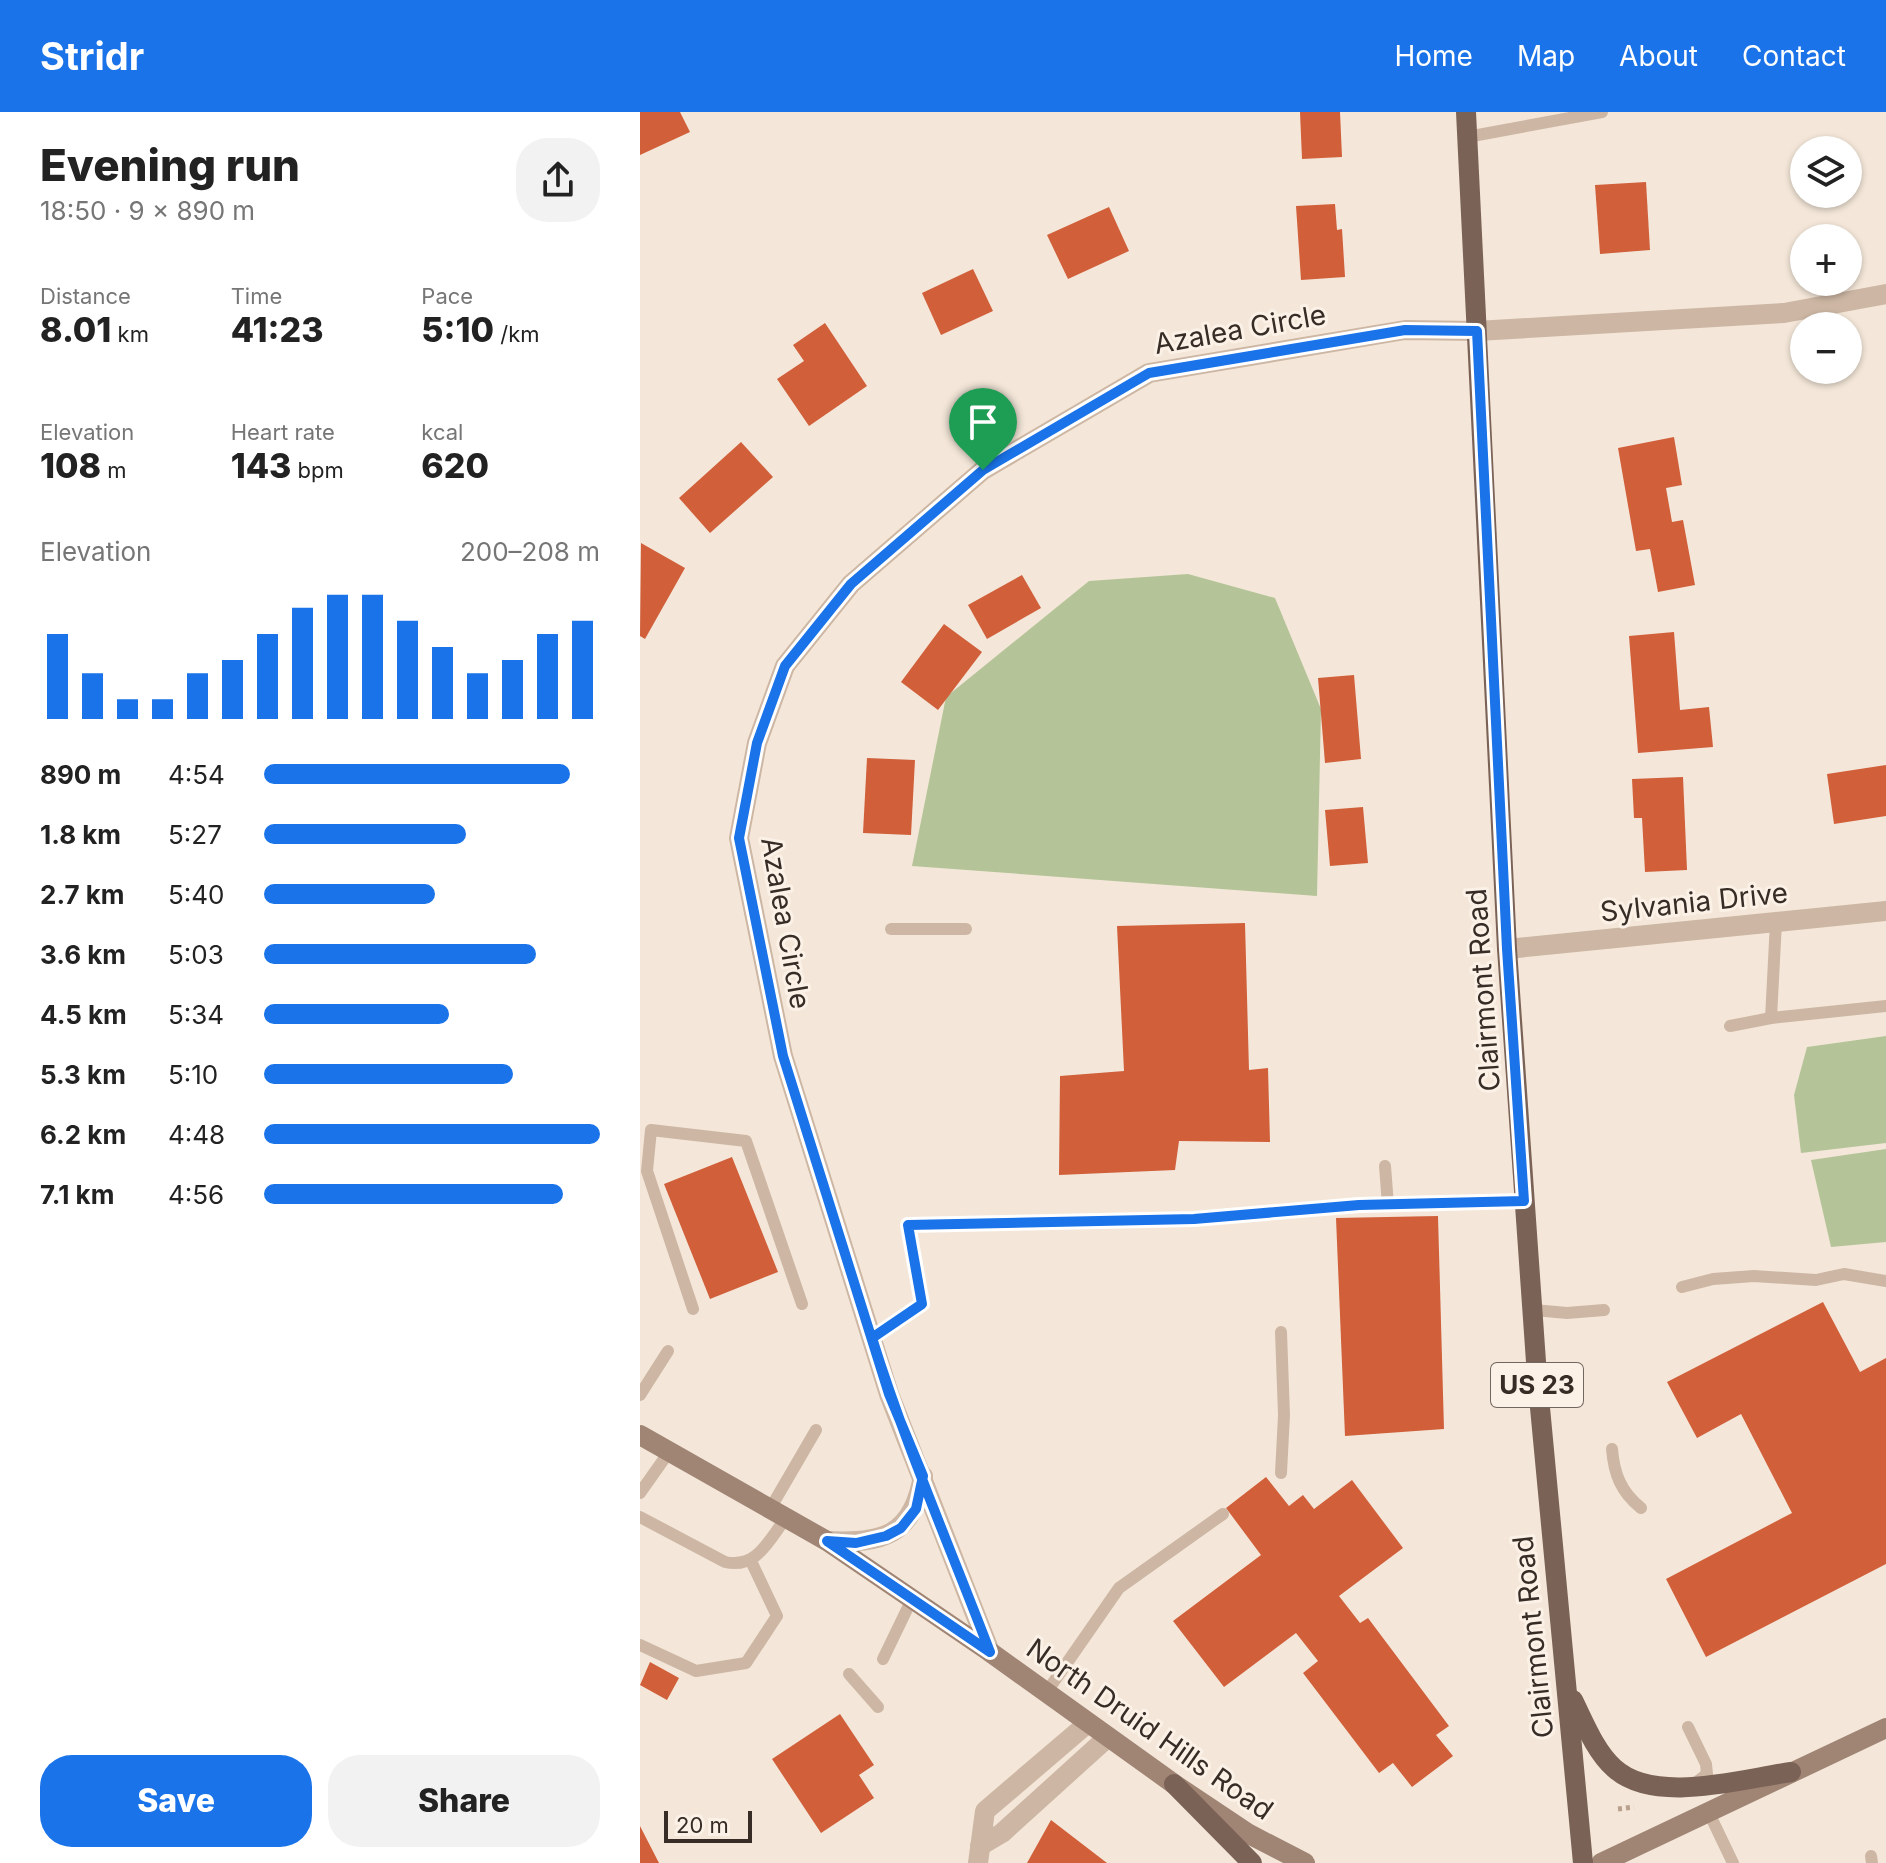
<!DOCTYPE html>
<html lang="en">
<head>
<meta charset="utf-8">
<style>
	:root { --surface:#fff; --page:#f2f2f2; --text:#222; --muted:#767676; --accent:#1a73e8 }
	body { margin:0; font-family:Inter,sans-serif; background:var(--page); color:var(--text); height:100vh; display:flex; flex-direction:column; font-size:30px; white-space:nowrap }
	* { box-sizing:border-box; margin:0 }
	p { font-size:26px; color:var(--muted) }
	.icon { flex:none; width:44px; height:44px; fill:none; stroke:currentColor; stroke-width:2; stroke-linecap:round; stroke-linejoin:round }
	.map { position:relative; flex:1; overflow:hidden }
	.side { display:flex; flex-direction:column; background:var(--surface); width:640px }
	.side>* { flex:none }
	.controls { position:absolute; left:1150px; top:24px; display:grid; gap:16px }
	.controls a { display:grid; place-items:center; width:72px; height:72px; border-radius:50%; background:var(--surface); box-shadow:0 2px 6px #0004; font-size:40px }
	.scale { position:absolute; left:24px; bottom:20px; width:88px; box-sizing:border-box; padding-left:8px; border:4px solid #372c26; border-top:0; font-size:22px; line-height:28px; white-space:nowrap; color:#372c26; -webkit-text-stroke:6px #fbf1e6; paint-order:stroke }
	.pin { position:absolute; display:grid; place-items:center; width:68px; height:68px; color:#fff; margin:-82px -34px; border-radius:50% 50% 50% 0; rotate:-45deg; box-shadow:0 0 8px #0007 }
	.pin .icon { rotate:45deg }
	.round { display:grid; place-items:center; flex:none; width:84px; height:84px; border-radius:32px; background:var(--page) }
	.summary { display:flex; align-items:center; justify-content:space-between; height:136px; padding:0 40px }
	h1 { font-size:44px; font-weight:800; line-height:60px }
	.metrics { display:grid; grid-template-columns:repeat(3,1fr); gap:12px; height:136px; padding:8px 40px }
	.metrics div { display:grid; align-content:center }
	.metrics b { font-size:34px; font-weight:800 }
	.metrics small { font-size:22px; font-weight:400 }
	.metrics p { font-size:22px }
	.chart { height:224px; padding:16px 40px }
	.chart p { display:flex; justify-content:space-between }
	.chart svg { width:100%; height:144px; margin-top:8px; stroke:var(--accent); stroke-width:6 }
	.action { display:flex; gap:16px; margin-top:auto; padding:16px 40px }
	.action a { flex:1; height:92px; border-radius:32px; background:var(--accent); color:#fff; font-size:32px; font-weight:800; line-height:92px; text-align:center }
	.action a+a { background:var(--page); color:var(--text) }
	ul { padding:0 40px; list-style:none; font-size:26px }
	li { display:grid; grid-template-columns:128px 96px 1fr; align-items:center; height:60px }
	li i { height:20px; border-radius:10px; background:var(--accent) }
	header { display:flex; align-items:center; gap:48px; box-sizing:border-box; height:112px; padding:0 40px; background:var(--accent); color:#fff }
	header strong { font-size:38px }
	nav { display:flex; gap:44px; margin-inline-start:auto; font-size:28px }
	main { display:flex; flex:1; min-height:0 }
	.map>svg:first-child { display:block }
	.green { fill:#b5c498 }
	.building { fill:#d05f3a }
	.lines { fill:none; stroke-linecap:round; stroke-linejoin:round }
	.path { stroke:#b9a08e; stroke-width:5; stroke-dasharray:4 4; stroke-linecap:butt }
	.service { stroke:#cdb7a4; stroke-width:12 }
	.minor { stroke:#cdb7a4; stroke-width:20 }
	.secondary { stroke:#a08575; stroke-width:20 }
	.primary { stroke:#7b6256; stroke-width:20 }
	.route-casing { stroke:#fff; stroke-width:16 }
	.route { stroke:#1a73e8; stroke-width:10 }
	.labels { text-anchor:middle; stroke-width:6; stroke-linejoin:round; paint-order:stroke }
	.shield { fill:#fbf1e6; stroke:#726760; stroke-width:2 }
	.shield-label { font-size:26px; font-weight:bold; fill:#372c26 }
	.street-label { font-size:28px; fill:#372c26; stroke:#fbf1e6 }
</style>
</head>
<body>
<header>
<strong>Stridr</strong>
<nav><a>Home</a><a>Map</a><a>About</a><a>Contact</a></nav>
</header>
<main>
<section class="side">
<div class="summary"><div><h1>Evening run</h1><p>18:50 · 9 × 890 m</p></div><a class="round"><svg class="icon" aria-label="share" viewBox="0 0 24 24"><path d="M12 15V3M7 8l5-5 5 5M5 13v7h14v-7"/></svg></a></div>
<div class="metrics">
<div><p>Distance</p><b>8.01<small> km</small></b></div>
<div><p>Time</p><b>41:23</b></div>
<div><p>Pace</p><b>5:10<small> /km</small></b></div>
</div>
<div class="metrics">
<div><p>Elevation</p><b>108<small> m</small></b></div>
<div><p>Heart rate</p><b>143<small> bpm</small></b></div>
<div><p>kcal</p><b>620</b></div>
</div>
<div class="chart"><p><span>Elevation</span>200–208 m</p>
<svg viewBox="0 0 160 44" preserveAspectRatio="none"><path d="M5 44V18M15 44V30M25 44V38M35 44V38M45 44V30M55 44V26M65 44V18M75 44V10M85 44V6M95 44V6M105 44V14M115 44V22M125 44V30M135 44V26M145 44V18M155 44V14"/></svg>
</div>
<ul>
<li><b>890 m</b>4:54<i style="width:91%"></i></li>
<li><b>1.8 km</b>5:27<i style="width:60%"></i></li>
<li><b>2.7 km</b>5:40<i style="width:51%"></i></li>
<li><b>3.6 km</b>5:03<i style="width:81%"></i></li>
<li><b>4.5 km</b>5:34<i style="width:55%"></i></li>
<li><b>5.3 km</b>5:10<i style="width:74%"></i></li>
<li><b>6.2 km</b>4:48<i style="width:100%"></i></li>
<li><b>7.1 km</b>4:56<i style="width:89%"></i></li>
</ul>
<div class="action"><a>Save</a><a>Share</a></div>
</section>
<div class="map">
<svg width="1246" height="1751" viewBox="0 0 1246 1751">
	<rect width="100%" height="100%" fill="#f4e7d9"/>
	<g class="green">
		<polygon points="548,462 635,486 681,597 677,784 272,754 306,585 449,469"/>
		<polygon points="1246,924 1246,1031 1161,1041 1154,983 1167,935"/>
		<polygon points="1246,1037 1246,1130 1191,1135 1171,1048"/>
	</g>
	<g class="building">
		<polygon points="0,0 40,0 50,20 0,43"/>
		<polygon points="660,0 700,0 702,45 662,47"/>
		<polygon points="1006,70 1010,138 960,142 955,73"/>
		<polygon points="695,92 697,118 702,117 705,165 661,168 656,94"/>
		<polygon points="469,95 489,139 428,167 407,123"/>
		<polygon points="333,157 353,199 301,223 282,181"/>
		<polygon points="185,211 227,274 169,314 137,267 164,249 153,233"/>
		<polygon points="1034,325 1042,373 1026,376 1032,410 1043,408 1055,473 1018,480 1010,437 996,439 978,336"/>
		<polygon points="101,330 133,365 70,421 39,386"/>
		<polygon points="1,431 45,456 5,527 0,524"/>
		<polygon points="382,463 401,496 347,527 328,493"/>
		<polygon points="304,512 342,540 298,598 261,570"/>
		<polygon points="1034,520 1040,598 1069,595 1073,635 998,641 989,524"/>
		<polygon points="714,563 721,647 685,651 678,566"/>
		<polygon points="227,646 275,648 271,723 223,721"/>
		<polygon points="1246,653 1246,704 1194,712 1187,662"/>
		<polygon points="1043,665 1047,758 1005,760 1002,706 994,706 992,667"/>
		<polygon points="723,695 728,751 690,754 685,698"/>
		<polygon points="605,811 609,958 628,956 630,1030 539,1029 535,1058 419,1063 420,964 484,959 477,814"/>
		<polygon points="92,1045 138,1160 70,1187 24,1072"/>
		<polygon points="798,1104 804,1317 705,1324 696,1106"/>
		<polygon points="1183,1190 1220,1260 1246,1246 1246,1452 1066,1545 1026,1467 1152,1401 1101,1302 1057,1326 1027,1270"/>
		<polygon points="626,1365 649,1394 663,1383 674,1397 712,1368 763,1436 699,1484 720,1511 728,1506 809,1614 796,1623 813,1644 772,1675 753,1651 739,1661 663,1561 678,1549 656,1521 584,1575 533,1509 621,1443 586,1396"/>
		<polygon points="10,1550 39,1566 27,1588 0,1573"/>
		<polygon points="200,1602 234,1653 219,1663 234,1686 181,1721 132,1647"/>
		<polygon points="411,1708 467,1751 387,1751"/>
		<polygon points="0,1714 19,1751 0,1751"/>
	</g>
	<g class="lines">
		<polyline class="path" points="978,1697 994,1695"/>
		<g class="service">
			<polyline points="827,25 962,0"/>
			<polyline points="251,817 326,817"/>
			<polyline points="1131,906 1136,810"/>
			<polyline points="1090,914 1131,906 1246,894"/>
			<polyline points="745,1054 748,1093"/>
			<polyline points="1042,1175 1073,1167 1114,1164 1176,1168 1204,1162 1246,1169"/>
			<polyline points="53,1197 7,1059 11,1018 106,1029 162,1192"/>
			<polyline points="894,1198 927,1201 964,1198"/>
			<polyline points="641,1220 644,1303 641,1361"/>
			<polyline points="232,1226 282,1192 268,1113 554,1107 719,1093 884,1089"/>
			<polyline points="0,1283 28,1239"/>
			<path d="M972 1337C974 1362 981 1380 1001 1396"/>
			<polyline points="0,1381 29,1340"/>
			<polyline points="130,1397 176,1318"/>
			<path d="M0 1405 85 1450C117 1457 128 1429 146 1406"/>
			<polyline points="0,1533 56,1559 106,1551 137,1504 111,1449"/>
			<polyline points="243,1547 272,1487"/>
			<polyline points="209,1562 238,1595"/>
			<polyline points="406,1581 479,1476 583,1402"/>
			<polyline points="1048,1615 1066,1652 1067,1662 1053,1673"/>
			<polyline points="1069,1701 1093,1751"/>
			<polyline points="1231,1744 1232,1751"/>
		</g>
		<g class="minor">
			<polyline points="867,837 1246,799"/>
			<path d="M187 1429C242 1432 273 1424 283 1364"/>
			<polyline points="350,1540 249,1282 143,944 99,726 117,631 145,554 211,472 343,358 509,261 765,218 837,219 1144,201 1246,182"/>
			<polyline points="340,1734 362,1721 468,1625"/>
			<polyline points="338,1751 345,1699 448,1611"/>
		</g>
		<g class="secondary">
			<polyline points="0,1323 187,1429 350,1540 534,1672 609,1722 665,1751"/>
			<polyline points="961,1751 1246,1616"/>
		</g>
		<g class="primary">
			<polyline points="826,0 867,837 897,1264 943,1751"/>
			<path d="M933 1588C944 1610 955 1639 974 1656 1014 1693 1101 1667 1151 1660"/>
			<polyline points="534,1672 612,1751"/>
		</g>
	</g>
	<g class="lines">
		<defs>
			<path id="route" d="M343 358 211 472 145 554 117 631 99 726 143 944 249 1282 283 1364 276 1397 261 1416 246 1424 216 1431 187 1429 350 1540C310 1435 265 1332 232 1226L282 1192 268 1113 554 1107 719 1093 884 1089 867 837 837 219 765 218 509 261 343 358"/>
		</defs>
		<use href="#route" class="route-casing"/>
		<use href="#route" class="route"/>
	</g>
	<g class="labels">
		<rect class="shield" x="851" y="1251" width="92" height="44" rx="6"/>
		<g class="shield-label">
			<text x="897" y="1282">US 23</text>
		</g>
		<g class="street-label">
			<text transform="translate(600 217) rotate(-10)" y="10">Azalea Circle</text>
			<text transform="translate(1054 790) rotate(-6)" y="10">Sylvania Drive</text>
			<text transform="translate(146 811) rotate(80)" y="10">Azalea Circle</text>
			<text transform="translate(843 878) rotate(-94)" y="10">Clairmont Road</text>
			<text transform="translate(893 1525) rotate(-96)" y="10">Clairmont Road</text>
			<text transform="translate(510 1617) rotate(35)" y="10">North Druid Hills Road</text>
		</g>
	</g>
</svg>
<div class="controls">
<a><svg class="icon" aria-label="layers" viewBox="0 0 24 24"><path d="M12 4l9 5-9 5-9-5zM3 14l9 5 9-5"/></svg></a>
<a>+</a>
<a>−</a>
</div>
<div class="scale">20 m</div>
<div class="pin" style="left:343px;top:358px;background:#1e9e55"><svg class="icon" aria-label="arrive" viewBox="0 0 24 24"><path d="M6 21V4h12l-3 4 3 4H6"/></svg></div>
</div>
</main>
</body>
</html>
